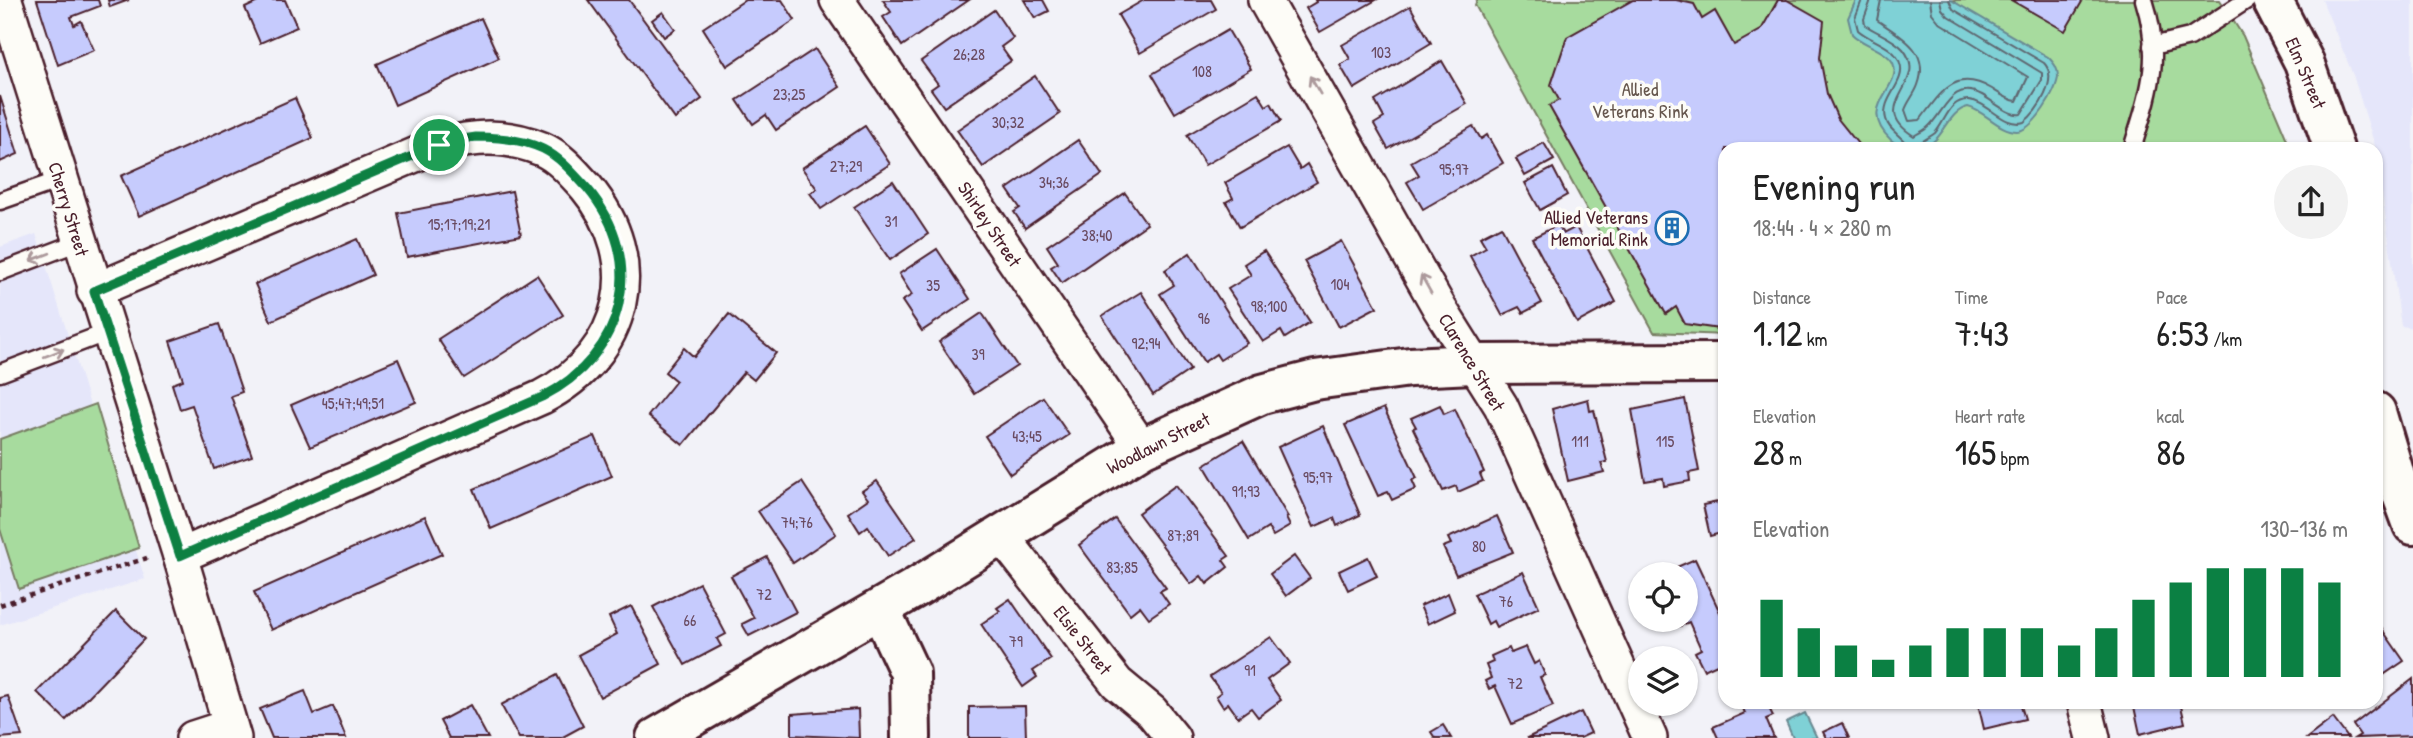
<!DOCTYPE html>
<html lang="en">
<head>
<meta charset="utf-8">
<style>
	:root { --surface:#fff; --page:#f2f2f2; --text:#222; --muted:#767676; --accent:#0b8043 }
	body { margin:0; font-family:"Patrick Hand",sans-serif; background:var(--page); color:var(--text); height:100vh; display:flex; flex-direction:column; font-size:26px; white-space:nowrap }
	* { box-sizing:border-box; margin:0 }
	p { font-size:23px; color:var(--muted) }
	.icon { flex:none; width:38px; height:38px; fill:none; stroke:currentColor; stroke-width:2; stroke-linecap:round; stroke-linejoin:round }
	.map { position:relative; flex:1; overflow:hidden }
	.sheet { position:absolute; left:1718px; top:142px; width:665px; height:567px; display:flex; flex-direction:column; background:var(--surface); border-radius:21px; box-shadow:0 2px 5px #0004 }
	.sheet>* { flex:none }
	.fabs { position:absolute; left:1628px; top:562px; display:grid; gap:14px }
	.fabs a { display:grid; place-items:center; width:70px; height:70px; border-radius:50%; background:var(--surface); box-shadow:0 2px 5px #0004; font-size:35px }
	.pin { position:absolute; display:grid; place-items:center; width:60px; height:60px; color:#fff; margin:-30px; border:4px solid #fff; border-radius:50%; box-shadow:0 2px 7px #0007 }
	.round { display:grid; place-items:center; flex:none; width:74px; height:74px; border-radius:37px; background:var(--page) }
	.overview { display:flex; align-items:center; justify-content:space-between; height:119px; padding:0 35px }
	h1 { font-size:38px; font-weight:600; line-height:52px }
	.figures { display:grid; grid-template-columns:repeat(3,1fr); gap:10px; height:119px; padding:7px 35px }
	.figures div { display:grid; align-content:center }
	.figures b { font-size:35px; font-weight:600 }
	.figures small { font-size:19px; font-weight:400 }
	.figures p { font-size:19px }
	.chart { height:196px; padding:14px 35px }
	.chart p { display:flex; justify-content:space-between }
	.chart svg { width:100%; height:126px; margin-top:7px; stroke:var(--accent); stroke-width:6 }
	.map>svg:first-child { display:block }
	.built { fill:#e5e6fa }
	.green { fill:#a7db9e; stroke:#787d64; stroke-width:2 }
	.water { fill:#7fd1d6; stroke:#6a8a92; stroke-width:2 }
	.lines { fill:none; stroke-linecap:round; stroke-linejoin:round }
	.shore { stroke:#5f666f; stroke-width:2 }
	.building { fill:#c6cbfd; stroke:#4a1f2b; stroke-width:2 }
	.service-casing { stroke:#4a1f2b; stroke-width:21 }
	.minor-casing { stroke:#4a1f2b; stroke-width:38 }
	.tertiary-casing { stroke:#4a1f2b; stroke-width:44 }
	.secondary-casing { stroke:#4a1f2b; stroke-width:44 }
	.path { stroke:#4a1f2b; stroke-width:4.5; stroke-dasharray:5 5; stroke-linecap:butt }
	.service { stroke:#fdfcf7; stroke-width:16 }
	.minor { stroke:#fdfcf7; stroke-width:33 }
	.tertiary { stroke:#fdfcf7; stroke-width:38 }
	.secondary { stroke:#fdfcf7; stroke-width:38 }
	.oneway { stroke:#ac999b }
	.route-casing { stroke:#fff; stroke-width:14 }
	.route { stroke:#0b8043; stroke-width:9 }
	.labels { text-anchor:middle; stroke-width:7; stroke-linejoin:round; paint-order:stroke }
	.number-label { font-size:16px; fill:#694a60 }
	.street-label { font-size:19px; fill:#4a1f2b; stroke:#fdfcf7 }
	.park-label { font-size:19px; fill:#66574e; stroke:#fdfcf7 }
	.poi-label { font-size:19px; fill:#4a1f2b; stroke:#fdfcf7; text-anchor:end }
</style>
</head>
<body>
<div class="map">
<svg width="2413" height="738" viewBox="0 0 2413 738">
	<rect width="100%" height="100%" fill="#f2f2f8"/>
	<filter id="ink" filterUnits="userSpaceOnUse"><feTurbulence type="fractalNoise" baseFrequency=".0143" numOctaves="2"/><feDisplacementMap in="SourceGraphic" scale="14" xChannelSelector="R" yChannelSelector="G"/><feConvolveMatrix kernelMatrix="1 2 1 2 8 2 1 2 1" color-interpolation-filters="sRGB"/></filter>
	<g filter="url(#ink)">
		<g class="built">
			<polygon points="2322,0 2413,0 2413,328 2401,326 2376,149 2353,75"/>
			<polygon points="36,234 145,579 0,625 0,247"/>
		</g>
		<g class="green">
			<polygon points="1477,0 2220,0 2243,36 2291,149 1726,149 1725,335 1654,332 1475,5"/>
			<polygon points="96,404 139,548 19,589 0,529 0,439"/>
		</g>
		<g class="water">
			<path d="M1856 0H1951L2048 57C2054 63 2058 68 2058 76 2058 90 2033 131 2017 131 1999 131 1985 111 1968 107 1946 112 1945 142 1921 148 1910 150 1899 147 1891 140 1856 107 1900 89 1894 66 1891 51 1862 45 1852 34L1848 18Z"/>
			<polygon points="1805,713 1817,738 1793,738 1786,722"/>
		</g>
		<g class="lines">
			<g class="shore">
				<path d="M1862 0 1855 18 1858 30C1870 41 1895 46 1900 63 1907 83 1880 98 1886 119 1889 133 1906 136 1907 149"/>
				<path d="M1871 0 1864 19 1865 25C1877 33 1893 38 1903 49 1932 84 1864 105 1914 136 1918 133 1924 131 1928 127 1945 112 1951 79 1982 95 1993 101 2008 116 2021 114L2042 80V73L1948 16 1942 9 1940 0"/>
				<path d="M1881 0 1877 20C1900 36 1931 50 1918 85 1915 94 1908 101 1905 110L1909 121 1920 120C1941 93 1954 67 1992 89 2000 94 2008 100 2017 101L2028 77 1940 23 1932 13 1930 0"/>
				<path d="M1920 149 1921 142C1926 139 1931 136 1935 133 1946 121 1949 99 1969 100 1989 102 2003 128 2024 122 2038 112 2059 78 2044 63L1953 9 1949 0"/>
			</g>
		</g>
		<g class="building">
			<polygon points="37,0 98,0 100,6 71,17 74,25 81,21 94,50 58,65"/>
			<polygon points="108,0 129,0 110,7"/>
			<polygon points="262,0 285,0 297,27 260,43 245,8"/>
			<polygon points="588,0 629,0 702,99 675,119"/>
			<polygon points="745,0 782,0 795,20 727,66 703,28"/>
			<polygon points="883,0 969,0 902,46 883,17 891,12"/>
			<polygon points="1024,0 1043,0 1049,11 1035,18"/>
			<polygon points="1144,0 1211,0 1216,9 1140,53 1118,15"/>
			<polygon points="1315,0 1376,0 1320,32 1306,8 1316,2"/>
			<polygon points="1633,0 1676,0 1694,4 1702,19 1715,11 1734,45 1761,30 1778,0 1787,0 1824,21 1820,58 1827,94 1838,119 1862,149 1726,149 1726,330 1685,324 1676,307 1666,314 1549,106 1559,100 1551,85 1567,37"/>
			<polygon points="2011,0 2083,0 2065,31"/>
			<polygon points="1410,6 1431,43 1354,89 1340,65 1350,59 1342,45"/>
			<polygon points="994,10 1013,38 1001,47 1011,61 944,107 931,89 938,84 921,61"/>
			<polygon points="663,12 675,29 664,37 652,20"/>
			<polygon points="481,18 499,58 395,105 377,64"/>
			<polygon points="1228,30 1251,69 1175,113 1152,74"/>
			<polygon points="815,49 840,87 776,130 766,115 753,124 737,100"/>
			<polygon points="1442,61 1467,104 1388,149 1374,124 1384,118 1375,101"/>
			<polygon points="1035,76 1060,114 983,167 957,130"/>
			<polygon points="1258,93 1266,106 1271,103 1281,121 1205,165 1187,135"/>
			<polygon points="0,96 18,154 0,162"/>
			<polygon points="295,98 313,138 139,216 121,176"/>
			<polygon points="865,126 890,164 821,209 810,193 817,189 802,168"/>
			<polygon points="1473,126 1481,139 1487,135 1503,163 1423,209 1407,182 1419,175 1411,162"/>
			<polygon points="1078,140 1102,175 1025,228 1014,212 1020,208 1007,189"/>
			<polygon points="1544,143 1554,160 1525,176 1516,159"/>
			<polygon points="1287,147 1300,169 1307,164 1317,182 1240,227 1226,202 1233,198 1225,183"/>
			<polygon points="1553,168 1567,195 1540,210 1525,183"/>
			<polygon points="893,181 928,234 890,260 854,207"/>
			<polygon points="512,191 521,235 407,257 398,213"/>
			<polygon points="1125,193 1147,224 1062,283 1051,267 1058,263 1047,246"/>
			<polygon points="1558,225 1563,234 1576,227 1616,302 1577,323 1532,238"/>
			<polygon points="1501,226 1542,303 1523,313 1519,307 1502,315 1470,256 1486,247 1480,237"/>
			<polygon points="357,239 373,275 271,321 255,284"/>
			<polygon points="1341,241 1377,307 1339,327 1304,261"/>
			<polygon points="937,249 970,299 922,331 902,301 912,295 899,274"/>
			<polygon points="1264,251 1310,322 1285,338 1281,331 1263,342 1228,289 1251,275 1244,264"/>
			<polygon points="1190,253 1247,343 1220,360 1216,354 1204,362 1160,294 1174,285 1165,270"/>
			<polygon points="537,275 563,315 464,378 438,339"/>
			<polygon points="1141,292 1190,370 1153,395 1102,316"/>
			<polygon points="982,313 1017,366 974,394 939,342"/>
			<polygon points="729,314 776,353 754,380 744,372 683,445 648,416 676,381 665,372 684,348 694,357"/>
			<polygon points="219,324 242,392 231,396 252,456 214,469 192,405 180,409 172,384 183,380 170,341"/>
			<polygon points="398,359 416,402 310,447 291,405"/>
			<polygon points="1043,397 1069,435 1010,474 985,436"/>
			<polygon points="1588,399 1590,411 1594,410 1607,462 1601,463 1604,472 1568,481 1552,409"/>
			<polygon points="1685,399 1699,471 1689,473 1690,481 1664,486 1663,478 1645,481 1632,410"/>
			<polygon points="1440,405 1444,414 1455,409 1484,472 1480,474 1483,481 1458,492 1456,486 1443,491 1413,428 1416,427 1411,418"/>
			<polygon points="1384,408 1417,478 1412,480 1416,489 1392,500 1388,492 1378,496 1345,425"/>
			<polygon points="1323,426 1360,515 1337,526 1334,518 1314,527 1278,447"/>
			<polygon points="595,436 612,476 491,529 474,489"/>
			<polygon points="1243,441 1288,517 1286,518 1290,526 1273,536 1268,528 1249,540 1204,465"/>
			<polygon points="877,481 916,538 888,556 868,526 860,532 848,513 868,499 862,491"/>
			<polygon points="802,482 836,534 793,563 758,511"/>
			<polygon points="1176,485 1229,556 1223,560 1228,567 1207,584 1201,576 1191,584 1138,513"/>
			<polygon points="1718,502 1725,532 1710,536 1703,505"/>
			<polygon points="425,516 442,554 271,630 254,592"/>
			<polygon points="1497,516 1513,552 1456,575 1443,547 1451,544 1448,538"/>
			<polygon points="1115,519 1166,588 1160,591 1169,604 1149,618 1140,606 1130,614 1079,545"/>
			<polygon points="1294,556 1310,578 1286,596 1270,574"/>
			<polygon points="767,557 796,612 749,636 742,624 754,618 731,576"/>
			<polygon points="1368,557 1377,576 1348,590 1339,571"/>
			<polygon points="1695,559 1726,625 1726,660 1704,670 1695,652 1701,649 1689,622 1680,626 1677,620 1685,620 1685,574 1661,574"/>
			<polygon points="1523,572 1539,607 1496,627 1493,621 1488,624 1474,594"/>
			<polygon points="699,583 726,634 717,639 721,646 685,665 653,607"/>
			<polygon points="1448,593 1455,611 1428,624 1420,606"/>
			<polygon points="1010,599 1051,659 1033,671 1037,677 1023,687 981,624 1000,611 997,608"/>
			<polygon points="631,606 661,664 600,697 578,655 617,634 609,617"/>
			<polygon points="116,611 144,639 66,720 37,692"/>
			<polygon points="2379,625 2404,661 2376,680 2376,627"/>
			<polygon points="1271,637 1290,663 1267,680 1281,700 1258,717 1251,708 1238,717 1228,703 1223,707 1216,696 1221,692 1210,677"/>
			<polygon points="1526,647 1534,664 1539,661 1545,675 1540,677 1553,706 1512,724 1495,686 1489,689 1485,681 1491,678 1486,665 1493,662 1491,656 1509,648 1511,653"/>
			<polygon points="557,675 583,726 561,738 519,738 501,705"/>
			<polygon points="2413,679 2413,736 2355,738 2360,735 2353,725"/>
			<polygon points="305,691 314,714 333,706 346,738 272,738 260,709"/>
			<polygon points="8,696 22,736 0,738 0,698"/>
			<polygon points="1740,702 1778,702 1768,706 1773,716 1766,719 1774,738 1718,738 1713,727 1745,713"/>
			<polygon points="1962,702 2020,702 2025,719 1984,729 1978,704 1964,707"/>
			<polygon points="2133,702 2180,702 2185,723 2140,734"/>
			<polygon points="470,705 488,738 449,738 440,721"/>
			<polygon points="1025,706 1026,738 969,738 969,707"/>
			<polygon points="858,709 859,738 792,735 792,714"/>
			<polygon points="1581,712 1591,733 1580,738 1527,738"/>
			<polygon points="2333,718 2348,738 2307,738"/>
			<polygon points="1842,723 1849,738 1826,738 1823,732"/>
			<polygon points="1443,725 1451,738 1435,738 1431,732"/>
		</g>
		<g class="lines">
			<defs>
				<g id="service">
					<polyline points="2152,46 2190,37 2247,0"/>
					<path d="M2132 149C2149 93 2163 59 2144 0"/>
					<polyline points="0,201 60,180"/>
					<polyline points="0,272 79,242"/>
					<polyline points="0,373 108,332"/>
				</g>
				<g id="minor">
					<polyline points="5,0 180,556 234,738"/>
					<polyline points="837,0 1142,448"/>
					<polyline points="1265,0 1440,309 1501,406 1650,738"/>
					<path d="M94 291 417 154C459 137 499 131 542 149 560 157 573 173 586 187 648 261 626 354 542 397L180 556"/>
					<polyline points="1001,535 1117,683 1152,712 1173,738"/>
					<polyline points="2084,702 2093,738"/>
					<polyline points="193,738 230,726"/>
				</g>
				<g id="tertiary">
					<polyline points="880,609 910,673 911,738"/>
					<polyline points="656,738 917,587 1142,448 1262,394 1315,380 1410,367 1473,364 1726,363"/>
				</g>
				<g id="secondary">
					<polyline points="2272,0 2304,62 2334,149"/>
					<polyline points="2376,412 2395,476 2413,525"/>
				</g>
			</defs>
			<use href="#service" class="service-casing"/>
			<use href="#minor" class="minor-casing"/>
			<use href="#tertiary" class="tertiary-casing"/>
			<use href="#secondary" class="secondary-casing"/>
			<polyline class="path" points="0,605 147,558"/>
			<use href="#service" class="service"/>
			<use href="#minor" class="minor"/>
			<use href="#tertiary" class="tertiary"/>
			<use href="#secondary" class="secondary"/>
		</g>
		<defs><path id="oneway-shaft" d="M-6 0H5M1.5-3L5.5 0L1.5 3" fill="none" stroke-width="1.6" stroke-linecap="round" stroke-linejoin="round" transform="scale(1.75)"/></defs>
		<g class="oneway">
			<use href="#oneway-shaft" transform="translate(1315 85) rotate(-120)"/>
			<use href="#oneway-shaft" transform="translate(40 257) rotate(159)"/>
			<use href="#oneway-shaft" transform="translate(1426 284) rotate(-119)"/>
			<use href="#oneway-shaft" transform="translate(54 353) rotate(-21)"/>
		</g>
	</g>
	<g class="lines" filter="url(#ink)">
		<defs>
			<path id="route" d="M476 137C498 137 522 139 543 149 561 158 574 174 587 188 649 261 625 355 542 397L180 556 94 291 417 154 457 140Z"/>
		</defs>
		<use href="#route" class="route-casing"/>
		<use href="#route" class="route"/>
	</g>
	<defs>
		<symbol id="building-ring" viewBox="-11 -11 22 22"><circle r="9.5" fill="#fdfcf7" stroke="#1f6fb2" stroke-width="1.5"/><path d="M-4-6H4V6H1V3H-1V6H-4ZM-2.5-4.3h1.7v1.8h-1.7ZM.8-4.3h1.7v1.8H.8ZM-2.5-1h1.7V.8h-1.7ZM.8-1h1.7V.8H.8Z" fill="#1f6fb2"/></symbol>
	</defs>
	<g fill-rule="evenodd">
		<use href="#building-ring" x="1653" y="209" width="38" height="38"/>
	</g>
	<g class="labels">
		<g class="number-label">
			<text x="1381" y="58">103</text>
			<text x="969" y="60">26;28</text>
			<text x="1202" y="77">108</text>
			<text x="789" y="100">23;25</text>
			<text x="1008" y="128">30;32</text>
			<text x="846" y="172">27;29</text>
			<text x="1454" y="175">95;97</text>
			<text x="1054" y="188">34;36</text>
			<text x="891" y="227">31</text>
			<text x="459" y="230">15;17;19;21</text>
			<text x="1097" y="241">38;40</text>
			<text x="1340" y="290">104</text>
			<text x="933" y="291">35</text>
			<text x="1269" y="312">98;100</text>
			<text x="1204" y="324">96</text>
			<text x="1146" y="349">92;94</text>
			<text x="978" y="360">39</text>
			<text x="353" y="409">45;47;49;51</text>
			<text x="1027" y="442">43;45</text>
			<text x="1580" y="447">111</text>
			<text x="1665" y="447">115</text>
			<text x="1318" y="483">95;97</text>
			<text x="1246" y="497">91;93</text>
			<text x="797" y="528">74;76</text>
			<text x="1183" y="541">87;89</text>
			<text x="1479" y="552">80</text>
			<text x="1122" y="573">83;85</text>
			<text x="764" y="600">72</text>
			<text x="1506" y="607">76</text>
			<text x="690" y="626">66</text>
			<text x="1016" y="647">79</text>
			<text x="1250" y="676">91</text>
			<text x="1515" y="689">72</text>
		</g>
		<g class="street-label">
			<text transform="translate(2306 73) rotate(67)" y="7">Elm Street</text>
			<text transform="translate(69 209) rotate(73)" y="7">Cherry Street</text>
			<text transform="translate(990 224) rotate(56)" y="7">Shirley Street</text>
			<text transform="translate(1472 362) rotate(59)" y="7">Clarence Street</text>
			<text transform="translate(1158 443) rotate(-27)" y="7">Woodlawn Street</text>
			<text transform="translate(1083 640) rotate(52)" y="7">Elsie Street</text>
		</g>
		<g class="park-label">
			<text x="1640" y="96">Allied<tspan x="1640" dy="22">Veterans Rink</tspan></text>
		</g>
		<g class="poi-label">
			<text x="1648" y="224">Allied Veterans<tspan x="1648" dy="22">Memorial Rink</tspan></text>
		</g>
	</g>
</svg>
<div class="fabs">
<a><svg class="icon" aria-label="locate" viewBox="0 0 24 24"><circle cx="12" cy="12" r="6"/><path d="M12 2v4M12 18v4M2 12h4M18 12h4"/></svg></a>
<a><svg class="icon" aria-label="layers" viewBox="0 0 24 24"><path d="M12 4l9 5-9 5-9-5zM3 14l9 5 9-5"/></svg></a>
</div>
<div class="pin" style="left:439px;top:145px;background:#1e9e55"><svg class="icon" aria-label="arrive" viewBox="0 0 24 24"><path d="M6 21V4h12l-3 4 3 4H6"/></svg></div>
<section class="sheet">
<div class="overview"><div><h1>Evening run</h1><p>18:44 · 4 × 280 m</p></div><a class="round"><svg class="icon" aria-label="share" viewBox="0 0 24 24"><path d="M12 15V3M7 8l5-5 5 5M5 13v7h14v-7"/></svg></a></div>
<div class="figures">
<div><p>Distance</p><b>1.12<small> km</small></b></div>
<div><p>Time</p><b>7:43</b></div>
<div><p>Pace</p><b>6:53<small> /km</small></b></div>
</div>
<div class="figures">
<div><p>Elevation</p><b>28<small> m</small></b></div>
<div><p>Heart rate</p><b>165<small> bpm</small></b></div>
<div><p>kcal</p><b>86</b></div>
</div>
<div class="chart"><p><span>Elevation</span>130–136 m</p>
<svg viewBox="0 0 160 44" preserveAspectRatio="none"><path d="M5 44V17M15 44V27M25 44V33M35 44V38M45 44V33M55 44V27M65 44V27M75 44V27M85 44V33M95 44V27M105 44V17M115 44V11M125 44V6M135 44V6M145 44V6M155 44V11"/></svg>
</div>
</section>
</div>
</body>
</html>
